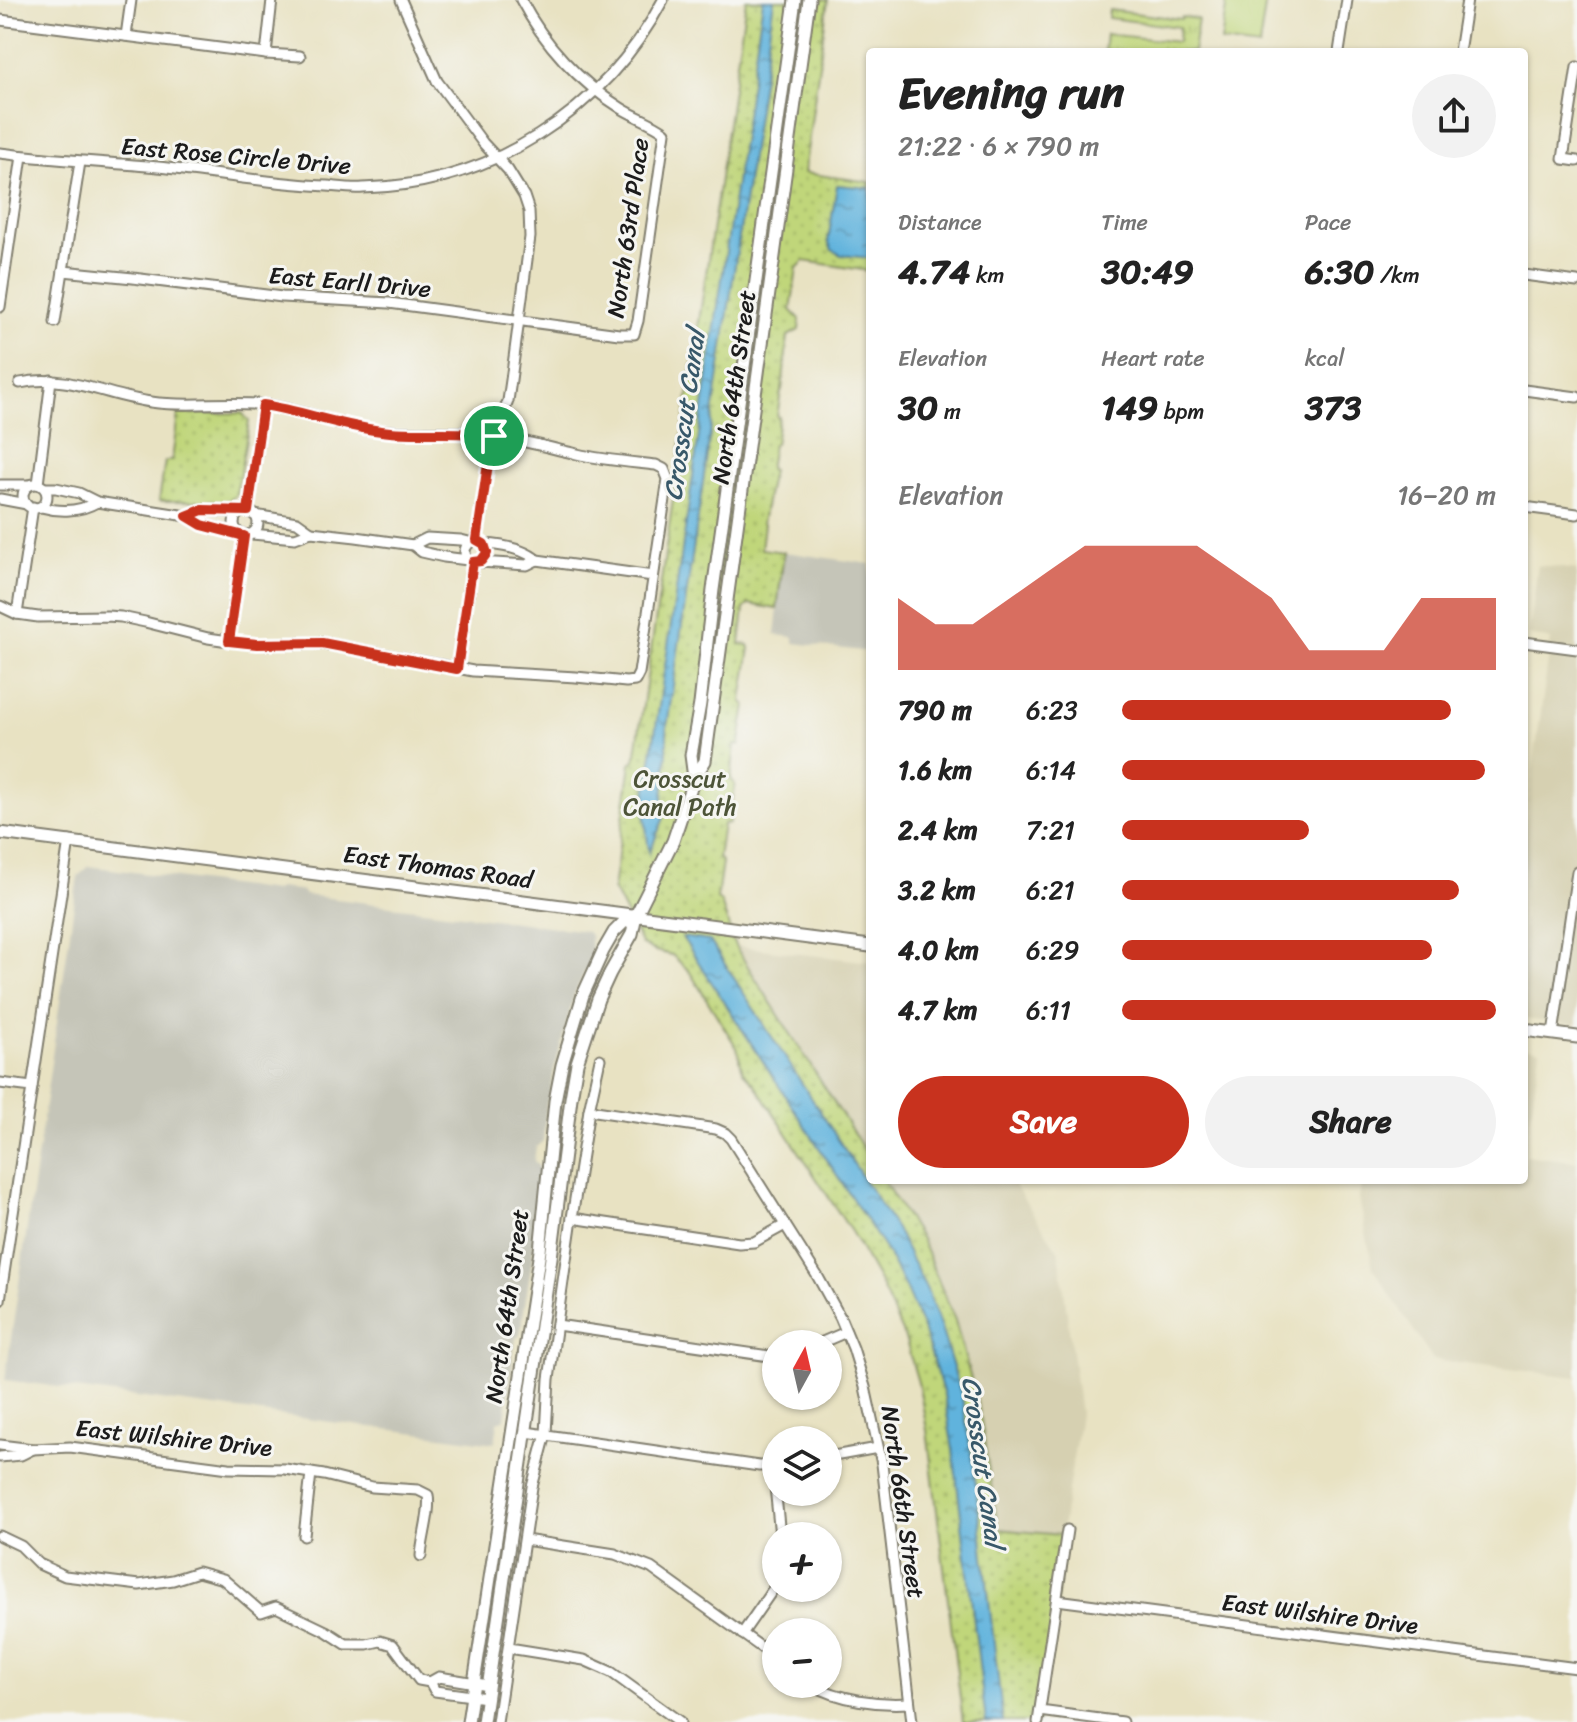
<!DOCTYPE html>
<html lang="en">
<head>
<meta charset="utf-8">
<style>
	:root { --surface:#fff; --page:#f2f2f2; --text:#222; --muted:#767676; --accent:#c8321e }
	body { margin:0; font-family:Sriracha,sans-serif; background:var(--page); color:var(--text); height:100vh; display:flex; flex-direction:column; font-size:30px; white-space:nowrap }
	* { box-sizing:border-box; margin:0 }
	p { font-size:26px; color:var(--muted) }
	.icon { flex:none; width:44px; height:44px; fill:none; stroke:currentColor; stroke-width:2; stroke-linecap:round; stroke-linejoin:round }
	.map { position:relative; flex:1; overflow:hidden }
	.details { position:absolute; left:866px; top:48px; width:662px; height:1136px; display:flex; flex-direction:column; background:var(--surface); border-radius:8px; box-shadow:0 2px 6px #0004 }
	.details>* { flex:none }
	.needle { width:52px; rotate:8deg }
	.fabs { position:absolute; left:762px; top:1330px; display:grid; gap:16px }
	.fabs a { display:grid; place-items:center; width:80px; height:80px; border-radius:50%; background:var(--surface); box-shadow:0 2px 6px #0004; font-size:40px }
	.pin { position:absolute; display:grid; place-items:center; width:68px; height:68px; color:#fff; margin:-34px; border:4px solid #fff; border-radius:50%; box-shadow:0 2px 8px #0007 }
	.round { display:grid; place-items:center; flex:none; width:84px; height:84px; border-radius:42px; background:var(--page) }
	.head { display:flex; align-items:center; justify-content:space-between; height:136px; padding:0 32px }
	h1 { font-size:44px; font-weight:700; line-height:60px }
	.metrics { display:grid; grid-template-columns:repeat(3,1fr); gap:12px; height:136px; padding:8px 32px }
	.metrics div { display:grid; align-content:center }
	.metrics b { font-size:34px; font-weight:700 }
	.metrics small { font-size:22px; font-weight:400 }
	.metrics p { font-size:22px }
	.chart { height:224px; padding:16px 32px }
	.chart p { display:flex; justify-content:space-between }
	.chart svg { width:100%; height:144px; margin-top:8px; fill:var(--accent); opacity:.7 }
	.primary-button { display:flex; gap:16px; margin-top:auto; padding:16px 32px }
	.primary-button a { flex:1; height:92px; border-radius:48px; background:var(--accent); color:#fff; font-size:32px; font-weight:700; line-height:92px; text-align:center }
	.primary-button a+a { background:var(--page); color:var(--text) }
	ul { padding:0 32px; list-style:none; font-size:26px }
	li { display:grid; grid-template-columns:128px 96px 1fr; align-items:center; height:60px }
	li i { height:20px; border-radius:10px; background:var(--accent) }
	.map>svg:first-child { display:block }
	.built { fill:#d6d0b1 }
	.industrial { fill:#c5c5b8 }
	.grass { fill:url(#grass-tufts); stroke:#6e794b; stroke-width:2 }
	.park { fill:url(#park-dots); stroke:#6e794b; stroke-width:2 }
	.garden { fill:#c0d67a; stroke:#6e794b; stroke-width:2 }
	.water { fill:url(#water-ripples); stroke:#3e687c; stroke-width:2 }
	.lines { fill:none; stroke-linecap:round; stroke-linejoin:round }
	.minor-casing { stroke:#827f6f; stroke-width:13 }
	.major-casing { stroke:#827f6f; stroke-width:15 }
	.minor { stroke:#fff; stroke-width:9 }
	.major { stroke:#fff; stroke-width:11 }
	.route-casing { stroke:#fff; stroke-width:16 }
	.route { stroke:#c8321e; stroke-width:10 }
	.labels { text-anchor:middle; stroke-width:6; stroke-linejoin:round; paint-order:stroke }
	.street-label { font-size:24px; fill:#1c1c1c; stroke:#f6f6f2 }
	.park-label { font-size:24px; fill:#4d5438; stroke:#f6f6f2 }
	.water-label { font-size:26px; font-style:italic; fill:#385869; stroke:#f6f6f2 }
</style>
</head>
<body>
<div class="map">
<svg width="1577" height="1722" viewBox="0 0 1577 1722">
	<defs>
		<pattern id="grass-tufts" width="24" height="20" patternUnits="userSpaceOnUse" patternTransform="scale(2)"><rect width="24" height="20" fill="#c0d67a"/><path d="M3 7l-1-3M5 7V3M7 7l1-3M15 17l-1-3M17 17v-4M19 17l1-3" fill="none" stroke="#a4b769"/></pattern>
		<pattern id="park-dots" width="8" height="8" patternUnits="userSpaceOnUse" patternTransform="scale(2)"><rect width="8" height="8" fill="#c0d67a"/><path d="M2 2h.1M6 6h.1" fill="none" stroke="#a4b769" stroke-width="1.8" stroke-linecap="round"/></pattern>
		<pattern id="water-ripples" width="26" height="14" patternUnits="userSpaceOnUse" patternTransform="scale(2)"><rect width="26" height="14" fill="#61b3dd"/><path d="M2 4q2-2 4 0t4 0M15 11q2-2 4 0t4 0" fill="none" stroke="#4f91b2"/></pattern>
	</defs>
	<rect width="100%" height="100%" fill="#f6f6f2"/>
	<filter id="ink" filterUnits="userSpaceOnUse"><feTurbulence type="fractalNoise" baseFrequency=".0125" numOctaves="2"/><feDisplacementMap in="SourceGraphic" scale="16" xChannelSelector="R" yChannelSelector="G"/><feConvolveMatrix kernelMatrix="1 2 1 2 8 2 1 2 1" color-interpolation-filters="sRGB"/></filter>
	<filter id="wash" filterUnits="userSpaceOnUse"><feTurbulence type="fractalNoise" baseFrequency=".006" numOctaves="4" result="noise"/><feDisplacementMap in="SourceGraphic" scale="32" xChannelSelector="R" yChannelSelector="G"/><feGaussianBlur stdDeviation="1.8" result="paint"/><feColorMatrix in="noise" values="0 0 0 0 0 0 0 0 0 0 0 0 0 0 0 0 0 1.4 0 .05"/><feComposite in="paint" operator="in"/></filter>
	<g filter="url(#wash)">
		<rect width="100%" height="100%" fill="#e8e2c2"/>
		<g class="built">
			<polygon points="1538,565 1577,570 1577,1025 1524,1019 1524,833 1551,640 1529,635"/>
			<polygon points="734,946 870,962 870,1159 845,1119"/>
			<polygon points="1524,1047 1540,1050 1525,1155 1577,1162 1577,1377 1433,1360 1373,1268 1359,1198 1362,1180 1524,1180"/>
			<polygon points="883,1180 1011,1180 1059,1252 1080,1414 1061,1535 998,1529 979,1409 955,1320 921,1239"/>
		</g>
		<g class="industrial">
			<polygon points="784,552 870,564 870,652 794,643 794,637 775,635"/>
			<polygon points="88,866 274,891 279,888 302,891 305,895 586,931 590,935 591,958 574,995 554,1070 549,1099 547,1101 543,1141 536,1147 534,1161 540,1168 534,1218 536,1220 533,1254 520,1335 516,1338 505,1418 498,1422 495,1443 5,1380 78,877"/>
		</g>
		<polygon class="grass" points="1109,10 1181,19 1182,17 1198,19 1193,52 1104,52 1106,34 1178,42 1179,27 1108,18"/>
		<g class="park">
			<polygon points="746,0 828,0 804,173 870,182 870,271 804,261 797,268 791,310 800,319 799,330 788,336 782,390 781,391 777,417 779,417 775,444 773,444 769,469 772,470 762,523 764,524 761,549 784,552 777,609 749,604 744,609 740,644 749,645 750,648 742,701 746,705 740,742 739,745 735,745 731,779 735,784 730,819 729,823 723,824 718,858 722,862 717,899 721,902 735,946 870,1159 870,1180 883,1180 921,1239 955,1320 979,1409 998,1529 1061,1535 1067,1530 1038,1722 963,1722 927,1430 919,1386 906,1341 880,1283 852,1233 754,1083 743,1072 737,1048 689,971 672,955 655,951 642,945 613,889 631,763 635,760"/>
			<polygon points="242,413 249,421 248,429 236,495 229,501 159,501 165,461 172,461 178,414"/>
		</g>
		<polygon class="garden" points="1227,0 1266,0 1259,47 1221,42"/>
		<g class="water">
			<polygon points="763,0 774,0 667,727 667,753 662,810 664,818 649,853 644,808"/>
			<polygon points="837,185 870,188 870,258 841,255 832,250 828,241"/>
			<polygon points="682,937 710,941 896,1229 927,1290 942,1331 962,1397 974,1469 1003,1722 986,1722 953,1450 944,1395 923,1329 904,1285 885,1249"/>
		</g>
	</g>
	<g filter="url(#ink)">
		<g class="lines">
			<defs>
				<g id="minor">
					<polyline points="401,0 437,81 483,143 508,170 524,196 529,211 530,237 511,380 508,401 490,450 477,540"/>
					<polyline points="0,20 266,54 300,56"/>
					<polyline points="126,36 131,0"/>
					<polyline points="1339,52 1347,0"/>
					<polyline points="1459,52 1467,0"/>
					<polyline points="266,54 272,0"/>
					<polyline points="1577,67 1563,159 1577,161"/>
					<path d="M0 153C52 160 105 162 158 167 214 173 270 184 327 186 339 187 351 189 363 188 490 185 604 112 663 0"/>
					<path d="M63 271 133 278 282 297 389 303 619 334H634L638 321 665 132C652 122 635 117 621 108 579 82 544 44 521 0"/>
					<polyline points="1524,275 1577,282"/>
					<polyline points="0,307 22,156"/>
					<polyline points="55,322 80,162"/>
					<polyline points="1524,390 1577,397"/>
					<circle cx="35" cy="496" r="12"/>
					<polyline points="38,484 51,380"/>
					<polyline points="0,485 29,485"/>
					<polyline points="45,488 56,488 79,493 97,502 187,516 202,525 238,533"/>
					<polyline points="0,499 27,504"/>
					<path d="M41 507C59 512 80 512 97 502"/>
					<polyline points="1524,507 1577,514"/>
					<circle cx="246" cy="523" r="12"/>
					<polyline points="248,511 263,405"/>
					<polyline points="254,515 297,522 311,532"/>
					<polyline points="187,516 202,510 240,512"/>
					<polyline points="252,534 295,538 311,532 356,537 413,545 422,552 444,557 468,560"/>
					<circle cx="476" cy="552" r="11"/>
					<path d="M484 544C502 545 523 548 537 560L653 576"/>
					<polyline points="413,545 427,538 461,540 469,542"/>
					<polyline points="479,562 527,565 537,560"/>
					<path d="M0 606 17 614 38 617 107 616 121 617 145 622 208 638 229 641 257 644 322 643 473 671 576 677 626 682 635 681 639 673 668 479 664 469 656 465C630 462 603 460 577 454 546 447 515 438 482 434 444 429 405 435 367 429 333 423 301 410 266 405 228 400 189 408 151 402 107 396 66 373 20 383"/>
					<polyline points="17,614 33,507"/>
					<polyline points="229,641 244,536"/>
					<polyline points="1524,642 1577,649"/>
					<polyline points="457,669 473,562"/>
					<polyline points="1553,1034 1577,872"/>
					<polyline points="0,1083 32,1087"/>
					<polyline points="589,1110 716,1129 725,1133 731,1139 818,1277 840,1317 853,1348 865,1387 882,1464 912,1722"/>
					<polyline points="572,1218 739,1243 754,1242 785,1225"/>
					<polyline points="0,1300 69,841"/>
					<polyline points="557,1325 776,1357"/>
					<polyline points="818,1344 846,1332"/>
					<polyline points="526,1432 759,1466 776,1466"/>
					<path d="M0 1445 33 1449 70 1447 229 1468 285 1469 324 1475 372 1487 418 1490 428 1495C431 1512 422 1538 421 1556"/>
					<polyline points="0,1457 21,1455 33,1449"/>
					<polyline points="828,1457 878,1448"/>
					<polyline points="773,1466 780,1536"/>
					<polyline points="0,1536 21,1546 39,1564 65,1576 139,1585 173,1580 198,1572 223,1579 261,1612 276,1607 326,1631 346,1644 367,1644 380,1641 393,1645 419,1680 430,1682 439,1677 488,1685"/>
					<polyline points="304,1536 311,1473"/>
					<polyline points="525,1540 615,1554 651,1568 776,1658"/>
					<polyline points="1057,1600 1577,1668"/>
					<polyline points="742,1634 776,1585"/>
					<polyline points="509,1648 584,1660 611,1672 680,1722"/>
					<polyline points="430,1682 435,1691 486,1698"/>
					<path d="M811 1684C839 1700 878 1705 909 1703"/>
					<polyline points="1040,1711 1122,1722"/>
					<polyline points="497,1722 532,1487 546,1434 549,1379 572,1218 589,1110 600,1059"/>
					<polyline points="1038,1722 1067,1530"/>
				</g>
				<g id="major">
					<polyline points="694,778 691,755 700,704 713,590 795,0"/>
					<polyline points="0,833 870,946"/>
					<polyline points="1524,1030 1577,1037"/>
					<polyline points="468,1722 540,1251 555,1101 562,1065 583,995 603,951 614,932 623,923 635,916"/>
					<polyline points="483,1722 551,1258 571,1098 577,1063 598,999 610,973 632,934 636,915 673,841 694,778 705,761 809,0"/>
				</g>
			</defs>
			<use href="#minor" class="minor-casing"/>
			<use href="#major" class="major-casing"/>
			<use href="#minor" class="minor"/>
			<use href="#major" class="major"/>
		</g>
	</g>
	<g class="lines" filter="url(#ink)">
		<defs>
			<path id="route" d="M263 405C306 412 346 428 390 432 424 435 459 430 494 436L490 450 477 540 484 544 487 553 481 561 473 562 457 669 322 643 257 644 229 641 244 536 202 525 187 516 202 510 248 511Z"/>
		</defs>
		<use href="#route" class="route-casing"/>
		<use href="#route" class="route"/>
	</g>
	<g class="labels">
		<g class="street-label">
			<text transform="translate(236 156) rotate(5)" y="8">East Rose Circle Drive</text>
			<text transform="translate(628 228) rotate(-82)" y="8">North 63rd Place</text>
			<text transform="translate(350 282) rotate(5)" y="8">East Earll Drive</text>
			<text transform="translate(734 387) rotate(-82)" y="8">North 64th Street</text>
			<text transform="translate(438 867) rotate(8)" y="8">East Thomas Road</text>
			<text transform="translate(507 1306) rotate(-82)" y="8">North 64th Street</text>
			<text transform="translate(174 1438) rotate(6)" y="8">East Wilshire Drive</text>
			<text transform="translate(903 1502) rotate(82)" y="8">North 66th Street</text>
			<text transform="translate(1320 1614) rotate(7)" y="8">East Wilshire Drive</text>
		</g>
		<g class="park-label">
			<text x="680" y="787">Crosscut<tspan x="680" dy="28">Canal Path</tspan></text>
		</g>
		<g class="water-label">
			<text transform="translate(684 415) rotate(-82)" y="9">Crosscut Canal</text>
			<text transform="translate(983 1462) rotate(82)" y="9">Crosscut Canal</text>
		</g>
	</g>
</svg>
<div class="fabs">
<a><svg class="needle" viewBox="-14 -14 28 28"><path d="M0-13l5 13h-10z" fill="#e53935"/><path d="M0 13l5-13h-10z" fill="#767676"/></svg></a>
<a><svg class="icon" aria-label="layers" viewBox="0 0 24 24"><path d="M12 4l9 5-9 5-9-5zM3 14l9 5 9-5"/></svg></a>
<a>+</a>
<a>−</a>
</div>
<div class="pin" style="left:494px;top:436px;background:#1e9e55"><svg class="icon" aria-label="arrive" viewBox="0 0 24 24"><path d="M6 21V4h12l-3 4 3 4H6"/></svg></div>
<section class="details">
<div class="head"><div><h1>Evening run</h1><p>21:22 · 6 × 790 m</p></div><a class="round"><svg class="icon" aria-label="share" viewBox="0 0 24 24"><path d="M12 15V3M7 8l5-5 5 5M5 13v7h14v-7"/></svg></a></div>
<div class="metrics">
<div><p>Distance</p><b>4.74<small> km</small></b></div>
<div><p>Time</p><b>30:49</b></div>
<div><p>Pace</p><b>6:30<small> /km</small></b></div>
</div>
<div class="metrics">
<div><p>Elevation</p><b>30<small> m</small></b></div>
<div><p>Heart rate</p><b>149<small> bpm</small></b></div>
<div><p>kcal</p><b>373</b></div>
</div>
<div class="chart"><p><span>Elevation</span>16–20 m</p>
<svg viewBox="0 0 160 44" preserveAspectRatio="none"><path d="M0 44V22L10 30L20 30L30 22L40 14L50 6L60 6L70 6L80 6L90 14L100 22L110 38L120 38L130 38L140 22L150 22L160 22V44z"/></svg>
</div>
<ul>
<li><b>790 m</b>6:23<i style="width:88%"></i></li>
<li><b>1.6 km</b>6:14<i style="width:97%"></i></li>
<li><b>2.4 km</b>7:21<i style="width:50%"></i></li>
<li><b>3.2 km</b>6:21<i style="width:90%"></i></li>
<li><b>4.0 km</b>6:29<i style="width:83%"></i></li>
<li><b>4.7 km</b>6:11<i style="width:100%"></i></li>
</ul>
<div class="primary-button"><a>Save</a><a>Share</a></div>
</section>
</div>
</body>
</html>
